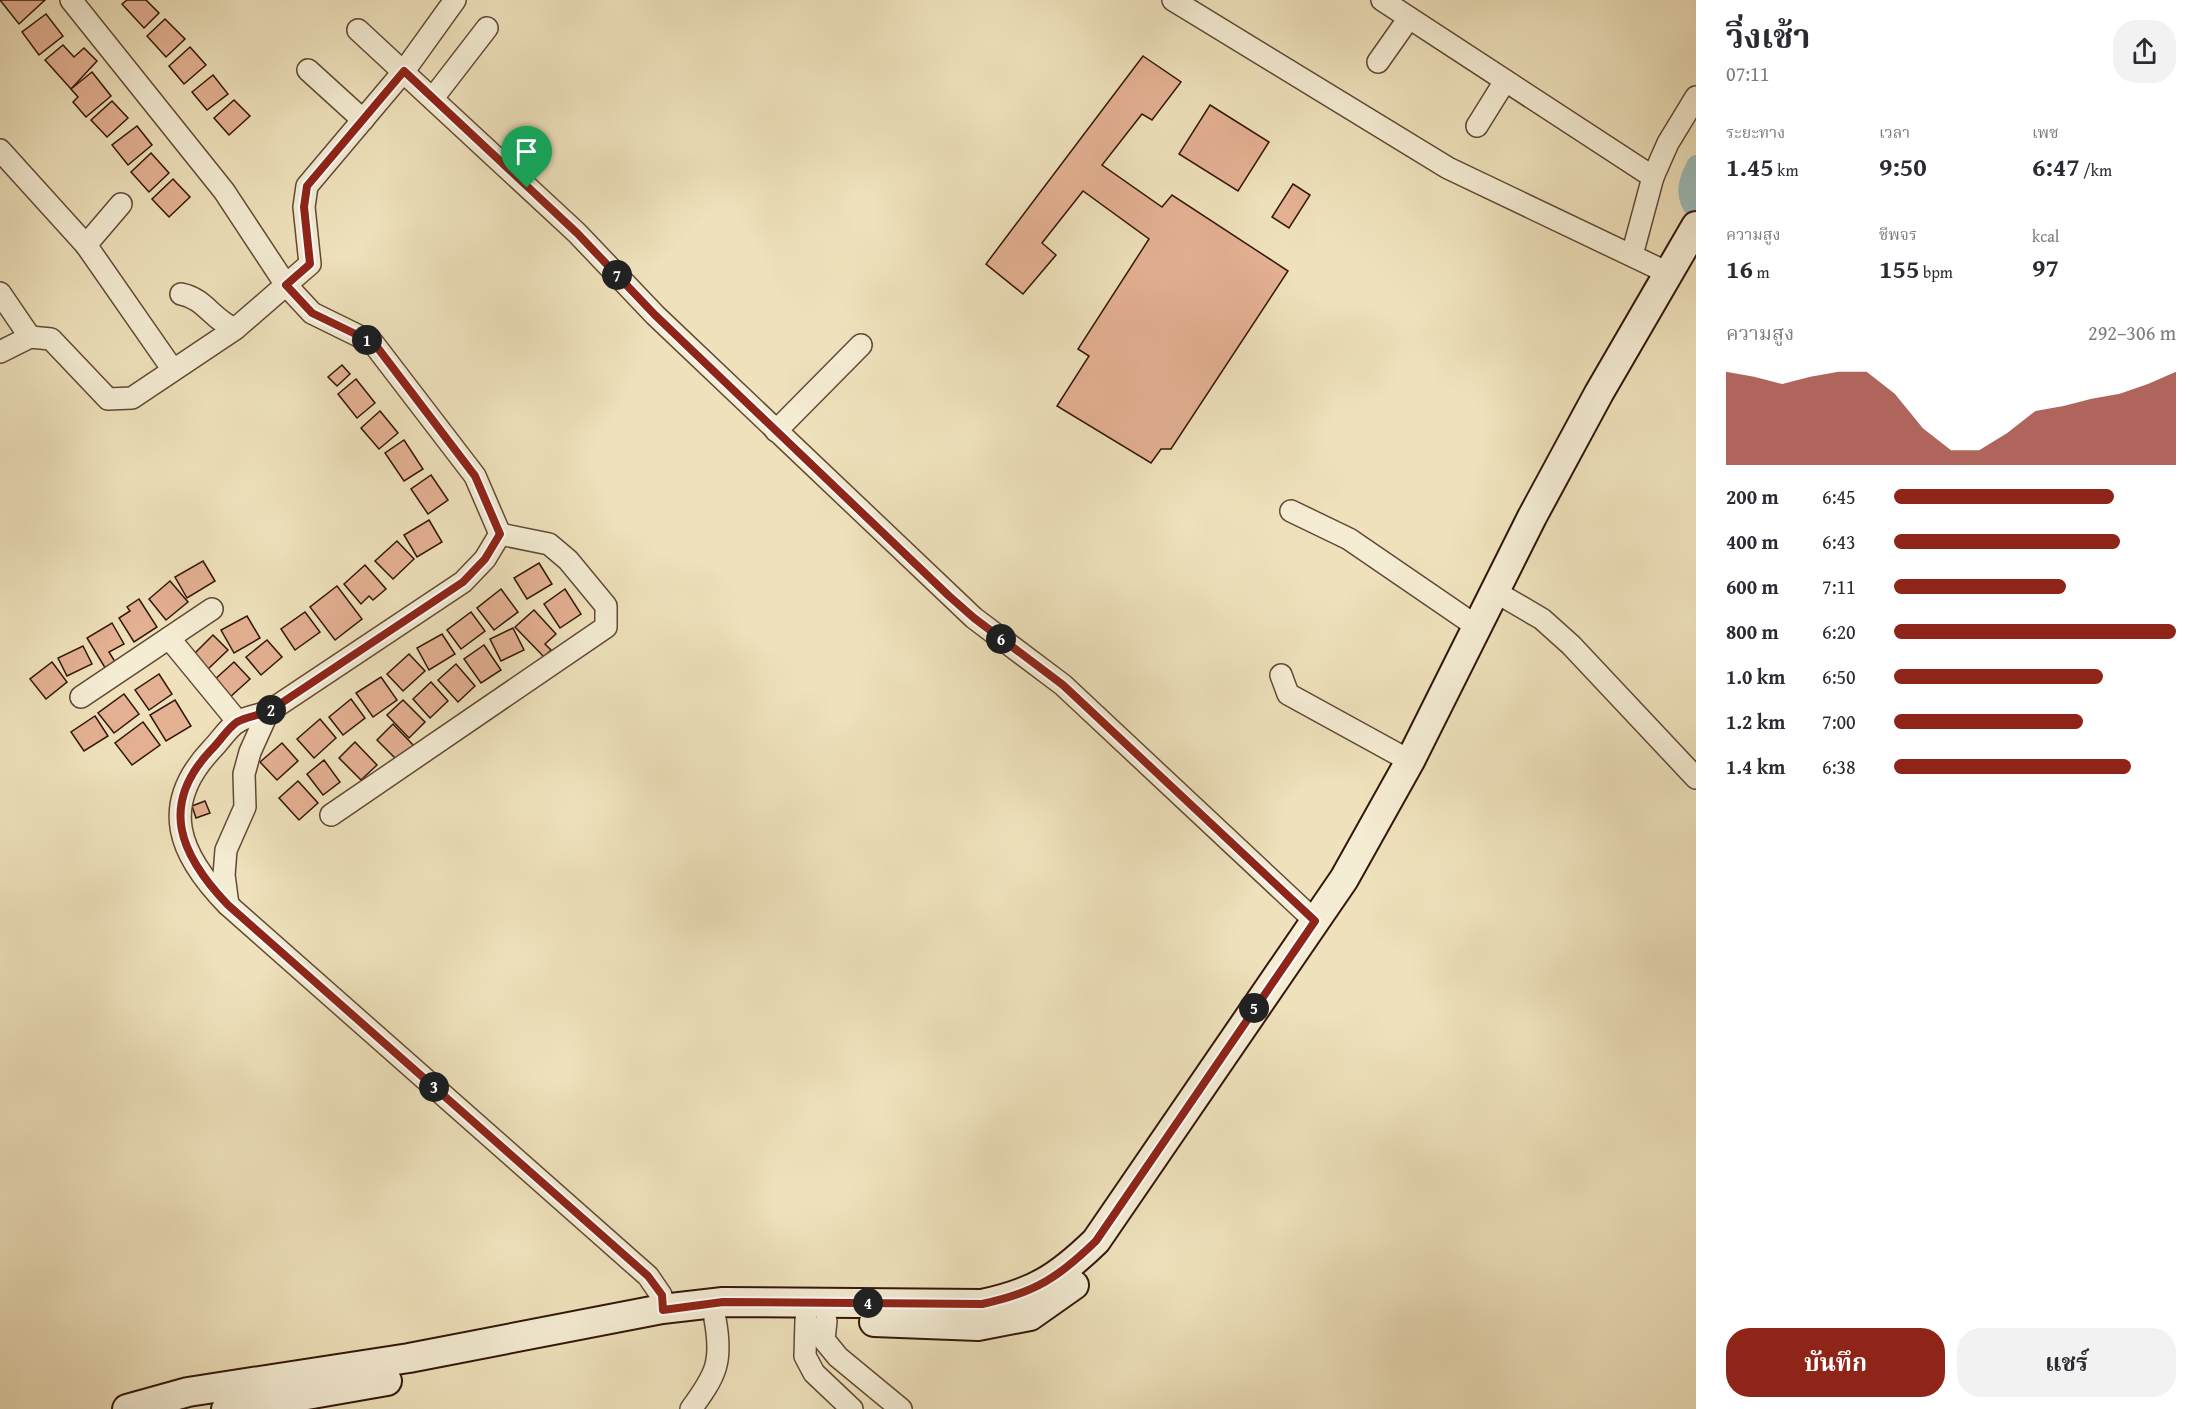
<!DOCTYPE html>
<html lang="th">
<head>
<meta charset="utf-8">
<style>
	:root { --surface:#fff; --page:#f2f2f3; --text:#2b2b33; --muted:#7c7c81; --accent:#8f2418 }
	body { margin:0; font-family:"Gentium Book Plus","Noto Serif Thai",serif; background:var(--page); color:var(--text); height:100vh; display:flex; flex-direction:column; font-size:22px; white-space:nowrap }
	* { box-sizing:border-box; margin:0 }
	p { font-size:20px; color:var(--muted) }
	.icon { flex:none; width:33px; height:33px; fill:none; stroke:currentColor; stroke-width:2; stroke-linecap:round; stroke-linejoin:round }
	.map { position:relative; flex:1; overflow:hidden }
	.sheet { display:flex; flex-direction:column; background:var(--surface); width:510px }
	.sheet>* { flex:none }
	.pin { position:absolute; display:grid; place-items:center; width:51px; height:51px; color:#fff; margin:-62px -26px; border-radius:50% 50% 50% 0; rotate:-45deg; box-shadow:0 0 6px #0007 }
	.pin .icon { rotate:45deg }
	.km { position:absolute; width:30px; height:30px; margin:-15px; border-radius:50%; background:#222; color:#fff; font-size:16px; line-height:30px; text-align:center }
	.round { display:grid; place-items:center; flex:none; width:63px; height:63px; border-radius:24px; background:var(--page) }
	.summary { display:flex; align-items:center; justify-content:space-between; height:102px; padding:0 30px }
	h1 { font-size:33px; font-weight:700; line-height:45px }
	.metrics { display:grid; grid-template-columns:repeat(3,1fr); gap:9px; height:102px; padding:6px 30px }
	.metrics div { display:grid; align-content:center }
	.metrics b { font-size:26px; font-weight:700 }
	.metrics small { font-size:16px; font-weight:400 }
	.metrics p { font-size:16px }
	.chart { height:168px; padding:12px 30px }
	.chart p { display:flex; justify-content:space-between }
	.chart svg { width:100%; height:108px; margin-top:6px; fill:var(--accent); opacity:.7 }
	.action { display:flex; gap:12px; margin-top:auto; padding:12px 30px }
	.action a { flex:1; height:69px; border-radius:24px; background:var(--accent); color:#fff; font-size:24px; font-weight:700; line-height:69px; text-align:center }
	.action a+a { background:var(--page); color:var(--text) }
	ul { padding:0 30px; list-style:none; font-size:20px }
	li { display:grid; grid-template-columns:96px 72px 1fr; align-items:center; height:45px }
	li i { height:15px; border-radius:8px; background:var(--accent) }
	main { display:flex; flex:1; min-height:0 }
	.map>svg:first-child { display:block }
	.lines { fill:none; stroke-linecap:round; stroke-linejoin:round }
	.canal { stroke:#9cbcb9; stroke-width:18 }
	.building { fill:#e4b193; stroke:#331608; stroke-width:1.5 }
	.street-casing { stroke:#624935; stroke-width:24 }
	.secondary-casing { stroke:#331608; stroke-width:32 }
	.street { stroke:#f4ecd3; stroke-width:21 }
	.secondary { stroke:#f4ecd3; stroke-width:28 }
	.route-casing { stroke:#fff; stroke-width:12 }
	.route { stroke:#8f2418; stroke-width:8 }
</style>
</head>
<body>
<main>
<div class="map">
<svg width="1696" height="1409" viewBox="0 0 1696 1409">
	<rect width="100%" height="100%" fill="#eee1bb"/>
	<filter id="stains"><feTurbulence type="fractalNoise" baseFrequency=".00333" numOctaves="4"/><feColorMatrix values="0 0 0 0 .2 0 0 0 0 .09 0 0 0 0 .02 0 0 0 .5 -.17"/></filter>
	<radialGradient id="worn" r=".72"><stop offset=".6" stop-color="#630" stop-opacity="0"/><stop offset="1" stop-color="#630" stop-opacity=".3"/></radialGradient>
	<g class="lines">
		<path class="canal" d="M1696 164C1687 181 1682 196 1696 212"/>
	</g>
	<g class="building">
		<polygon points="0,0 45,0 19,24"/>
		<polygon points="127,0 146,0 159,13 144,28 122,4"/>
		<polygon points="46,14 63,36 39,55 22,32"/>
		<polygon points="165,19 185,39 166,57 147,36"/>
		<polygon points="63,45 74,57 84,48 97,61 71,89 45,60"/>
		<polygon points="190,47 206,65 184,84 169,66"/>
		<polygon points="1143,56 1181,82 1152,120 1142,114 1102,165 1162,207 1172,195 1288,271 1171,449 1161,449 1151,463 1057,406 1089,356 1078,349 1149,239 1083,191 1042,243 1056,255 1023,294 986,264"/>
		<polygon points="92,72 111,96 86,117 73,102 78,97 71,89"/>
		<polygon points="213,75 228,94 207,110 192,92"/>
		<polygon points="234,100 250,116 229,135 214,118"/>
		<polygon points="112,101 128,118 107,137 91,120"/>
		<polygon points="1210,105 1269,142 1238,191 1179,154"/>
		<polygon points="137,126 152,145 128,165 112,145"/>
		<polygon points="151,153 169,173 149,192 131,172"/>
		<polygon points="173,179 190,197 169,217 152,199"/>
		<polygon points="1293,184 1310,195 1289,228 1272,217"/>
		<polygon points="342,365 350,374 337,386 328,377"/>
		<polygon points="356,379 375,403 357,418 338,394"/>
		<polygon points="380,411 398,433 379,449 361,428"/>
		<polygon points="404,440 423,469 404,481 385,453"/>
		<polygon points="431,475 448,500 428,514 411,489"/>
		<polygon points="429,520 442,542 417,557 404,535"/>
		<polygon points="397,541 414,559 393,579 375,561"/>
		<polygon points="203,561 215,581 187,598 175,577"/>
		<polygon points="539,563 552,584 527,599 514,578"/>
		<polygon points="365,565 386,589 373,600 369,596 361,604 344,584"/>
		<polygon points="170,581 188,602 166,620 149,599"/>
		<polygon points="337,586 362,619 335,640 310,607"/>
		<polygon points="501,589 518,612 494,630 477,608"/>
		<polygon points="565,589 581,614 560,628 544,604"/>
		<polygon points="139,599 157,627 134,642 119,618 130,611 127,607"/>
		<polygon points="534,610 556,634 545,644 551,650 544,657 515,627"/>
		<polygon points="305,612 320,632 295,650 281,629"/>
		<polygon points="471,612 485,631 461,649 447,630"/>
		<polygon points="247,616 260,638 234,653 221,630"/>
		<polygon points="112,623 124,644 109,652 117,665 107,671 87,638"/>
		<polygon points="513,628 524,650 501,661 490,639"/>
		<polygon points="442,634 455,654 429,670 417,648"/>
		<polygon points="213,635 228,650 207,670 193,655"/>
		<polygon points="267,640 282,657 261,675 246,657"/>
		<polygon points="484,645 501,670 481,683 464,659"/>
		<polygon points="83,646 92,664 67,676 58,658"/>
		<polygon points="409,654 425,671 403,691 387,674"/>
		<polygon points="52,662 67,682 46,699 30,679"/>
		<polygon points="234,662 250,679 229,698 213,681"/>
		<polygon points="456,664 475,686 458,702 438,680"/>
		<polygon points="159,674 172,694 149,710 135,690"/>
		<polygon points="381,677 397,700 373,717 356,693"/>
		<polygon points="431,682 448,701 430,718 413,699"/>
		<polygon points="124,694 139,714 114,733 98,713"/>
		<polygon points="351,699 365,718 343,735 329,717"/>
		<polygon points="175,700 191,726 166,741 150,715"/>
		<polygon points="403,700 425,722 409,738 387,715"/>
		<polygon points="95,716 108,736 84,751 71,732"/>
		<polygon points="320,719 336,738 314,758 297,739"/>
		<polygon points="143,722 160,745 132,765 115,743"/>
		<polygon points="393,724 415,747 399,762 377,740"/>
		<polygon points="355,742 377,765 361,780 339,758"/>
		<polygon points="282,743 298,761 277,780 260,762"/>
		<polygon points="324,760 340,782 323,795 307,774"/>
		<polygon points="298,781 318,803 299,820 279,798"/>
		<polygon points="205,801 210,813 196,818 192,806"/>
	</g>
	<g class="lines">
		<defs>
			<g id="street">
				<path d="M71 0 224 191 286 285 312 313 373 343 475 476 500 534 485 559 463 582 268 712C259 715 245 717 237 722 228 728 220 741 212 749 158 806 179 855 228 905L648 1276 661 1295 662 1309"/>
				<polyline points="1173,0 1448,168 1668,273"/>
				<polyline points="1382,0 1653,177 1668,143 1696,97"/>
				<polyline points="358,30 577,233 655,315 974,618 1063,685 1315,921"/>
				<polyline points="1378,62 1409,18"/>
				<polyline points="308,70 363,120"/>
				<polyline points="433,98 487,28"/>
				<polyline points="1477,126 1505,81"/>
				<polyline points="0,150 86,245 173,370"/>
				<polyline points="86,245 121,204"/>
				<polyline points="1632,255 1653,177"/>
				<polyline points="0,293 30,337"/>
				<path d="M181 294C206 299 211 319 235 329"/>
				<polyline points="0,352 30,337 51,339 108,399 132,398 235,329 310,264 304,207 307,186 404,71 455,0"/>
				<polyline points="776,431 861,345"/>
				<polyline points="1291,511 1349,539 1476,626"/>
				<polyline points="1506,598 1542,619 1571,645 1696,778"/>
				<polyline points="169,638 238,722"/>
				<polyline points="1281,675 1288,694 1410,761"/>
				<polyline points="81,697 212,609"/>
				<polyline points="331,815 606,627 606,606 568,560 549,544 500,534"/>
				<polyline points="228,905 224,875 226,850 245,807 244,774 250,752 268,712"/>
				<polyline points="806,1320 805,1356 814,1373 852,1409"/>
				<polyline points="826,1321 824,1340 838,1357 901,1409"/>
				<path d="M691 1409C716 1375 723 1362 715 1319"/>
			</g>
			<g id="secondary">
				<polyline points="874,1322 978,1326 1030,1316 1074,1285"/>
				<path d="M127 1409 188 1392 409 1358 662 1309 723 1302 982 1304C1034 1293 1058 1278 1096 1241L1344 879 1410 761 1532 517 1599 393 1696 226"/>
				<polyline points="226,1409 387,1381"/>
			</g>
		</defs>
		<use href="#street" class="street-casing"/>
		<use href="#secondary" class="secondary-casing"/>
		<use href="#street" class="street"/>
		<use href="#secondary" class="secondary"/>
	</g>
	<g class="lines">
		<defs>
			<path id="route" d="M404 71 577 233 655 315 949 596 974 618 1063 685 1315 921 1096 1241C1058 1278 1034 1293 982 1304L723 1302 663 1310 662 1295 648 1276 228 905C180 855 158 805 212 749 220 741 228 728 237 722 245 717 259 715 268 712L463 582 485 559 500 534 475 476 374 343 312 313 286 285 310 264 304 207 307 186Z"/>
		</defs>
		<use href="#route" class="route-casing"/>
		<use href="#route" class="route"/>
	</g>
	<rect width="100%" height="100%" filter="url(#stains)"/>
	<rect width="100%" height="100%" fill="url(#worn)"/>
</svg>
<div class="pin" style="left:527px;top:188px;background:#1e9e55"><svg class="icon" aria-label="arrive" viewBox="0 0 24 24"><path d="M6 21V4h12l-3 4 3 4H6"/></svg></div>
<b class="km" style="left:367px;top:340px">1</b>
<b class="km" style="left:271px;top:710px">2</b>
<b class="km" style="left:434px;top:1087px">3</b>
<b class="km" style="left:868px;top:1303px">4</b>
<b class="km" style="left:1254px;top:1008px">5</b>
<b class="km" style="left:1001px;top:639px">6</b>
<b class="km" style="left:617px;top:275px">7</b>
</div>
<section class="sheet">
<div class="summary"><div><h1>วิ่งเช้า</h1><p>07:11</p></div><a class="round"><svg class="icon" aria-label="share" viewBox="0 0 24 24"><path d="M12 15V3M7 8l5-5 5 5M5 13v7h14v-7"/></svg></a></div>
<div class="metrics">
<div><p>ระยะทาง</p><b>1.45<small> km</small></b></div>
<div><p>เวลา</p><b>9:50</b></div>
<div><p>เพซ</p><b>6:47<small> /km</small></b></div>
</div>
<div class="metrics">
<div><p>ความสูง</p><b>16<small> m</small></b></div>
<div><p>ชีพจร</p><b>155<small> bpm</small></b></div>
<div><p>kcal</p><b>97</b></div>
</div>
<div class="chart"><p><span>ความสูง</span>292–306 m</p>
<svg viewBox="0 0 160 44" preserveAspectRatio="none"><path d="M0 44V6L10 8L20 11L30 8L40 6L50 6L60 15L70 29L80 38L90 38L100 31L110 22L120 20L130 17L140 15L150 11L160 6V44z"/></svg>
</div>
<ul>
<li><b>200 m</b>6:45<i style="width:78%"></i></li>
<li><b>400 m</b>6:43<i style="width:80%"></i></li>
<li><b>600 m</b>7:11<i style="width:61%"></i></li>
<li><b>800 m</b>6:20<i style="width:100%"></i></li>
<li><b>1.0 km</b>6:50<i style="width:74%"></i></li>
<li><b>1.2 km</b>7:00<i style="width:67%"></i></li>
<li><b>1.4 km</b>6:38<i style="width:84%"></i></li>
</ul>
<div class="action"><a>บันทึก</a><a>แชร์</a></div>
</section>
</main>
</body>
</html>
